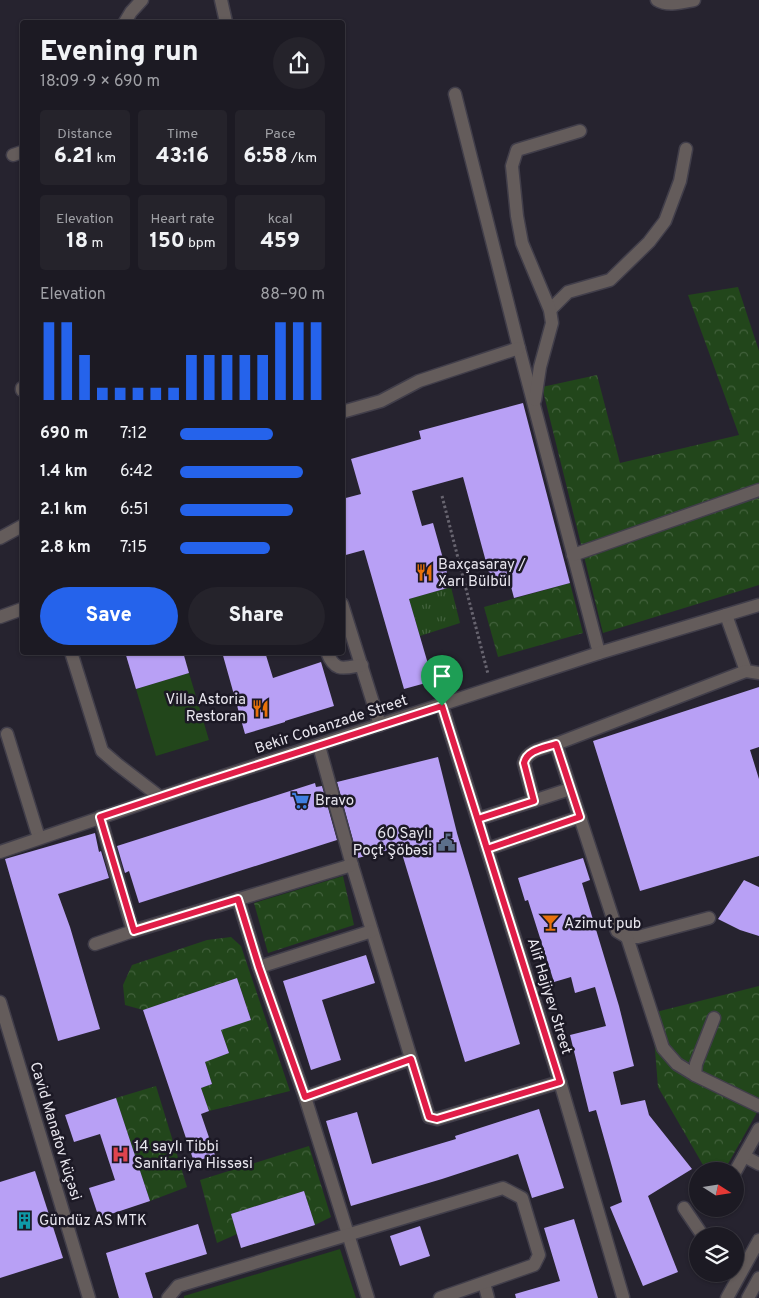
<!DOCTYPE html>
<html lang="en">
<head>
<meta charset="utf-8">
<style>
	:root { --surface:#1c1a23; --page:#25232b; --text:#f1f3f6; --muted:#a0a1a6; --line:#3a3841; --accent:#2563eb }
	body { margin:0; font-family:Overpass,sans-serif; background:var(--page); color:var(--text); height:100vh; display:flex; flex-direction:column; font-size:19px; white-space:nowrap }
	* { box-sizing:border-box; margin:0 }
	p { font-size:16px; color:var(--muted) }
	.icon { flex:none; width:28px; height:28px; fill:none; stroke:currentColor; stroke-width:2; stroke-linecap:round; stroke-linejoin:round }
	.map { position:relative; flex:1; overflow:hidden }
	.side { position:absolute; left:20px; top:20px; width:325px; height:635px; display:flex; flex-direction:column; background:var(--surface); border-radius:5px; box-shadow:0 1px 4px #0004,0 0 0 1px var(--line) }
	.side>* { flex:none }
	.needle { width:32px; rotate:102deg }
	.tools { position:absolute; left:689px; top:1162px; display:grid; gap:10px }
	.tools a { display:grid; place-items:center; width:55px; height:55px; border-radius:50%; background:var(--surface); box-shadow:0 1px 4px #0004,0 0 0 1px var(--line); font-size:25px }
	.pin { position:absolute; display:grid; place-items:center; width:42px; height:42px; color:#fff; margin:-51px -21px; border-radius:50% 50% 50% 0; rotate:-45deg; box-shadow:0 0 5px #0007 }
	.pin .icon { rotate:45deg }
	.round { display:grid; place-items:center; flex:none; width:52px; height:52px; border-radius:26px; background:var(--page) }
	.head { display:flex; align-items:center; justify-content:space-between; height:85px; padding:0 20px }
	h1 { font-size:28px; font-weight:800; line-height:38px }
	.metrics { display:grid; grid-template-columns:repeat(3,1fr); gap:8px; height:85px; padding:5px 20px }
	.metrics div { display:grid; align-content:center; border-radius:5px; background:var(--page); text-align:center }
	.metrics b { font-size:21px; font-weight:800 }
	.metrics small { font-size:14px; font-weight:400 }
	.metrics p { font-size:14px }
	.chart { height:140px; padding:10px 20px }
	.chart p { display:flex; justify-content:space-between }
	.chart svg { width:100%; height:90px; margin-top:5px; stroke:var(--accent); stroke-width:6 }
	.primary-button { display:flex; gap:10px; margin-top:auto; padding:10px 20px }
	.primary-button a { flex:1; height:58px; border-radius:30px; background:var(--accent); color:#fff; font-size:20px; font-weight:800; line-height:58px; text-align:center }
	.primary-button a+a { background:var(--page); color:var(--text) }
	ul { padding:0 20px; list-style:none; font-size:16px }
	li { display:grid; grid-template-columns:80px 60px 1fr; align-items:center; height:38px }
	li i { height:12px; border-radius:6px; background:var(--accent) }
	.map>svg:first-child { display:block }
	.grass { fill:url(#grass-tufts) }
	.forest { fill:url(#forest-crowns) }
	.park { fill:#22461b }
	.building { fill:#b8a0f5 }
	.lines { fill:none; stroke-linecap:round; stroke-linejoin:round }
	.minor-casing { stroke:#413e4a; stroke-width:15 }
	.path { stroke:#686570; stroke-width:3; stroke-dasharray:2.5 2.5; stroke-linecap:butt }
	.minor { stroke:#645c5b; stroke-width:12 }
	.route-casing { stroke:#fff; stroke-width:10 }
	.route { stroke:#e11d48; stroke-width:6 }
	.labels { text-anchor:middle; stroke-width:5; stroke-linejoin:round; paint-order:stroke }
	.poi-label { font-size:15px; fill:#e8e6ee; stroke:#1c1925; text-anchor:start }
	.street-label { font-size:15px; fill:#e8e6ee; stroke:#1c1925 }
</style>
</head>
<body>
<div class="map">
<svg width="759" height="1298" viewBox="0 0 759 1298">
	<defs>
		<pattern id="grass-tufts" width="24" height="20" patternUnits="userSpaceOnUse" patternTransform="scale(1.25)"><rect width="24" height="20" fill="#22461b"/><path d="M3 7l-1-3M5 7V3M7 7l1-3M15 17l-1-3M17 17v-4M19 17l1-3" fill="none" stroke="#42613c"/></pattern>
		<pattern id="forest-crowns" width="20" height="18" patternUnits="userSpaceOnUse" patternTransform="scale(1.25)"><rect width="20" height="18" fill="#22461b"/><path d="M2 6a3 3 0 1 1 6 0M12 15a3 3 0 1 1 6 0" fill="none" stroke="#42613c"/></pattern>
	</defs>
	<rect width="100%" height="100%" fill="#26232f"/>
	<polygon class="grass" points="451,587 460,623 420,636 409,599"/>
	<g class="forest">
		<polygon points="738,287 759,351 759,585 603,633 542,387 597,375 620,463 739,435 688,295"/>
		<polygon points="570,583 583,633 498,657 484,607"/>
		<polygon points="343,876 354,925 268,953 254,903"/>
		<polygon points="231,937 241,946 290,1091 209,1111 201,1088 212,1084 205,1062 229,1053 221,1030 251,1019 237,978 143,1010 125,1005 123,985 132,965 207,940"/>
		<polygon points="759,986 759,1109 724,1171 705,1171 703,1165 658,1087 652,1013"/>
		<polygon points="156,1086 187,1187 150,1201 116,1098"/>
		<polygon points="309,1146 331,1217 315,1225 304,1191 231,1214 237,1234 217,1243 200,1180"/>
	</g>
	<g class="park">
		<polygon points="189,673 209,740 156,756 136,689"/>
		<polygon points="340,1249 356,1298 184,1298 184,1296"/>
	</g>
	<g class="building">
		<polygon points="523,403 570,583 514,598 509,579 492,584 463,477 412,491 422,526 433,523 451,587 409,599 433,681 404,689 364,550 342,556 342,499 361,494 351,459 421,439 419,431"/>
		<polygon points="125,652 183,652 189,673 136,689"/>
		<polygon points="222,652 265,652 273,678 321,662 334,706 285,721 285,722 245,734"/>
		<polygon points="759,687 759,747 750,750 759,779 759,856 640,891 593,741"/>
		<polygon points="438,757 457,833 520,1044 465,1062 400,847 358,858 337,782"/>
		<polygon points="315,783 316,787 322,786 337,840 139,903 129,871 125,873 117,846"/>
		<polygon points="95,833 99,852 101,851 109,878 58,894 70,927 100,1029 58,1041 5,859"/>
		<polygon points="583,858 590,880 582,883 619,1006 634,1066 613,1072 621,1105 645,1100 649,1115 692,1169 648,1196 678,1272 643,1286 610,1207 622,1202 596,1110 589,1112 570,1035 606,1026 595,987 575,993 571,977 554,982 528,900 525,901 518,878"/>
		<polygon points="744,880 759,887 759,936 740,930 718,919"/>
		<polygon points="366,955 375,983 322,1000 341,1060 311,1070 283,981"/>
		<polygon points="237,978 251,1020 221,1030 229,1053 205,1062 212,1084 201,1088 209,1111 201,1114 215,1155 194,1162 143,1010"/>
		<polygon points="116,1098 150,1201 99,1218 89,1188 115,1180 100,1134 74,1142 65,1115"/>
		<polygon points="539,1109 564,1188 532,1198 518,1154 442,1179 351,1206 326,1121 357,1112 372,1164 456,1139 455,1136"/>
		<polygon points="35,1171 63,1258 0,1278 0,1182"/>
		<polygon points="304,1191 315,1225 241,1248 231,1214"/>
		<polygon points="574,1219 598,1298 516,1298 515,1294 560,1281 544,1228"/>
		<polygon points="198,1224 207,1254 145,1273 153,1298 119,1298 106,1253"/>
		<polygon points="420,1226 430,1256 400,1266 390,1236"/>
	</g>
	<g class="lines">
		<defs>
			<g id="minor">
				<polyline points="221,0 226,22"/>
				<path d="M657 0C668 7 683 2 694 0"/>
				<polyline points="125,22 131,12 142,0"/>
				<polyline points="455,94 519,348 599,653"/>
				<polyline points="13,155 22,152"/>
				<polyline points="550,310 568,292 610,280 649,242 665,221 680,181 686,149"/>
				<polyline points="22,388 22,390"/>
				<polyline points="535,400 540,367 552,323 550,310 522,243 517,216 512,166 517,150 580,131"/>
				<polyline points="342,412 381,401 419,381 519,348"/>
				<polyline points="0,538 22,526"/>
				<polyline points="573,555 759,490"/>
				<polyline points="342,604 380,725"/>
				<polyline points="726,615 746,671 759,673"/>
				<polyline points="0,617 22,609"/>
				<polyline points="71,652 102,751 117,764 160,797"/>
				<path d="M327 652C335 673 344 668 362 665"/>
				<polyline points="442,706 560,1082 623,1297"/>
				<polyline points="7,734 39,838"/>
				<polyline points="319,746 352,865 429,1117 437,1119 560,1082"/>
				<path d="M534 801 524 763C527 750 544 748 556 744"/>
				<polyline points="100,817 133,931 352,865"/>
				<polyline points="478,819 570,789"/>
				<polyline points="487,849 580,817"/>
				<polyline points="0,852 199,784 599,653 759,605"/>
				<polyline points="238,899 259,967 305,1097 368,1298"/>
				<polyline points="709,918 638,937 627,937 617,931 556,744 746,671"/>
				<polyline points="627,937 663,1048 677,1064 695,1075"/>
				<polyline points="95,944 133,931"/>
				<polyline points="259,967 372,931"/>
				<polyline points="0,1002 89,1298"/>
				<polyline points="714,1018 696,1064 695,1075 759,1106"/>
				<polyline points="305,1097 411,1059"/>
				<polyline points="744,1156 759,1164"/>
				<polyline points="735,1172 759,1129"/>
				<polyline points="684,1208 703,1236"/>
				<polyline points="484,1283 488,1298"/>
				<polyline points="168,1298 178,1286 503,1188 522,1198 539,1255 534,1265 440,1298"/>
				<polyline points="727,1298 759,1240"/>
				<polyline points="748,1298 759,1278"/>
			</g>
		</defs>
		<use href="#minor" class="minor-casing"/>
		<polyline class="path" points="442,496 488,674"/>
		<use href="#minor" class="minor"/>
	</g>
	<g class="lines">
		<defs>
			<path id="route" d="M442 706 199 784 100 817 134 931 238 899 259 967 305 1097 411 1059 429 1117 437 1119 560 1082 487 849 478 819 534 801 524 763C527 750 544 748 556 744L580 817 487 849 442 706"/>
		</defs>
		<use href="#route" class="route-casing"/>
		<use href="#route" class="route"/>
	</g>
	<defs>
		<symbol id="restaurant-bare" viewBox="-9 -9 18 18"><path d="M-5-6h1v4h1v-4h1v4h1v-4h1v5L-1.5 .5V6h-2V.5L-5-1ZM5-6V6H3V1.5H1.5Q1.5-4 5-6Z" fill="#e8710a" stroke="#1c1925" stroke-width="2.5" paint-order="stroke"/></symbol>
		<symbol id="supermarket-bare" viewBox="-9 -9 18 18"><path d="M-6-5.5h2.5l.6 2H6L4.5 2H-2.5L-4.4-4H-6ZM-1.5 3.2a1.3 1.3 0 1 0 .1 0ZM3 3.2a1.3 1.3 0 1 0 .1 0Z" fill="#3f7fe0" stroke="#1c1925" stroke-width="2.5" paint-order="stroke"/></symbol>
		<symbol id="civic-bare" viewBox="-9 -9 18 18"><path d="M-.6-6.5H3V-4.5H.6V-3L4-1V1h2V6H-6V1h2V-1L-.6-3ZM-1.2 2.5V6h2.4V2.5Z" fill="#5c6f8a" stroke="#1c1925" stroke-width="2.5" paint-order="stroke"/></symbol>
		<symbol id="bar-bare" viewBox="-9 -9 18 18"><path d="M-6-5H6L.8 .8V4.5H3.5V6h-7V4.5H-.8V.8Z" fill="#e8710a" stroke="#1c1925" stroke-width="2.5" paint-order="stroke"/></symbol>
		<symbol id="hospital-bare" viewBox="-9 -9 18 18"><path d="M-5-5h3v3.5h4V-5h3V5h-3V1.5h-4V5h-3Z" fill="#e0444e" stroke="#1c1925" stroke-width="2.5" paint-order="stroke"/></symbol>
		<symbol id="building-bare" viewBox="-9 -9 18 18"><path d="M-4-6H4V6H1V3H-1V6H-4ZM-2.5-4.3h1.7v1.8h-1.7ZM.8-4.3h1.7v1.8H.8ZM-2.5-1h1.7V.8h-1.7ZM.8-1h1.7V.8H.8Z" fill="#0f9aa8" stroke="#1c1925" stroke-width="2.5" paint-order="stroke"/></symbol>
	</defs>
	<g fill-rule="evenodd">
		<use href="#restaurant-bare" x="412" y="560" width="25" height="25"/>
		<use href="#restaurant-bare" x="248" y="696" width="25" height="25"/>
		<use href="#supermarket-bare" x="288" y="788" width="25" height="25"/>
		<use href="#civic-bare" x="434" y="830" width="25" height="25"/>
		<use href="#bar-bare" x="538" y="910" width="25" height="25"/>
		<use href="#hospital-bare" x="108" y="1142" width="25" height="25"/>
		<use href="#building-bare" x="12" y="1208" width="25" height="25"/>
	</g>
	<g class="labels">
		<g class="poi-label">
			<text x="438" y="569">Baxçasaray /<tspan x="438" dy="17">Xarı Bülbül</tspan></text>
			<text x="246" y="704" text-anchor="end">Villa Astoria<tspan x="246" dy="17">Restoran</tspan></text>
			<text x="315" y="805">Bravo</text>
			<text x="432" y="838" text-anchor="end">60 Saylı<tspan x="432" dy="17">Poçt Şöbəsi</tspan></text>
			<text x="564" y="928">Azimut pub</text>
			<text x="134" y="1151">14 saylı Tibbi<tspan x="134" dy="17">Sanitariya Hissəsi</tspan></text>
			<text x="39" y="1225">Gündüz AS MTK</text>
		</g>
		<g class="street-label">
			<text transform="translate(331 724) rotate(-18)" y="5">Bekir Cobanzade Street</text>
			<text transform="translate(550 996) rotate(73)" y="5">Alif Hajiyev Street</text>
			<text transform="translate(56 1131) rotate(73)" y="5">Cavid Manafov küçəsi</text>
		</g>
	</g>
</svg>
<div class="tools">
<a><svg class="needle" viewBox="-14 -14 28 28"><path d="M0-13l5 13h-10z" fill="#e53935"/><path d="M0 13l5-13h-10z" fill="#a0a1a6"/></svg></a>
<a><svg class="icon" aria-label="layers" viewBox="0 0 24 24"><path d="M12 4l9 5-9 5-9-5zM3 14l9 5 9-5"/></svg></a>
</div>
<div class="pin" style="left:442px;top:706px;background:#1e9e55"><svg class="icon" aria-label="arrive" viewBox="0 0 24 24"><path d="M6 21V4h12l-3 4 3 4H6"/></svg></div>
<section class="side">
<div class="head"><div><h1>Evening run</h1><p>18:09 · 9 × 690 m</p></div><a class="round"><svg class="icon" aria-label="share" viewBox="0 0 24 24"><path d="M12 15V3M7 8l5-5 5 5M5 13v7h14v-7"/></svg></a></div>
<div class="metrics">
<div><p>Distance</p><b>6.21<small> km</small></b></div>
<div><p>Time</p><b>43:16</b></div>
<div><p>Pace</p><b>6:58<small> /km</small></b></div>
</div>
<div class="metrics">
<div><p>Elevation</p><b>18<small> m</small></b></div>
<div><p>Heart rate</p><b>150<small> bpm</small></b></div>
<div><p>kcal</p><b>459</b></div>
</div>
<div class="chart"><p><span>Elevation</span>88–90 m</p>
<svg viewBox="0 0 160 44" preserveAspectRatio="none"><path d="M5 44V6M15 44V6M25 44V22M35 44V38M45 44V38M55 44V38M65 44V38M75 44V38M85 44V22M95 44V22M105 44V22M115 44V22M125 44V22M135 44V6M145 44V6M155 44V6"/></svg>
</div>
<ul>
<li><b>690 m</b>7:12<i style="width:64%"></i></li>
<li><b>1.4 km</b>6:42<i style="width:85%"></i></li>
<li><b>2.1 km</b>6:51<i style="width:78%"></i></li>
<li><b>2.8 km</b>7:15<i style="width:62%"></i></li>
</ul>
<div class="primary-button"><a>Save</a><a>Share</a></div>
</section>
</div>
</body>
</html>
